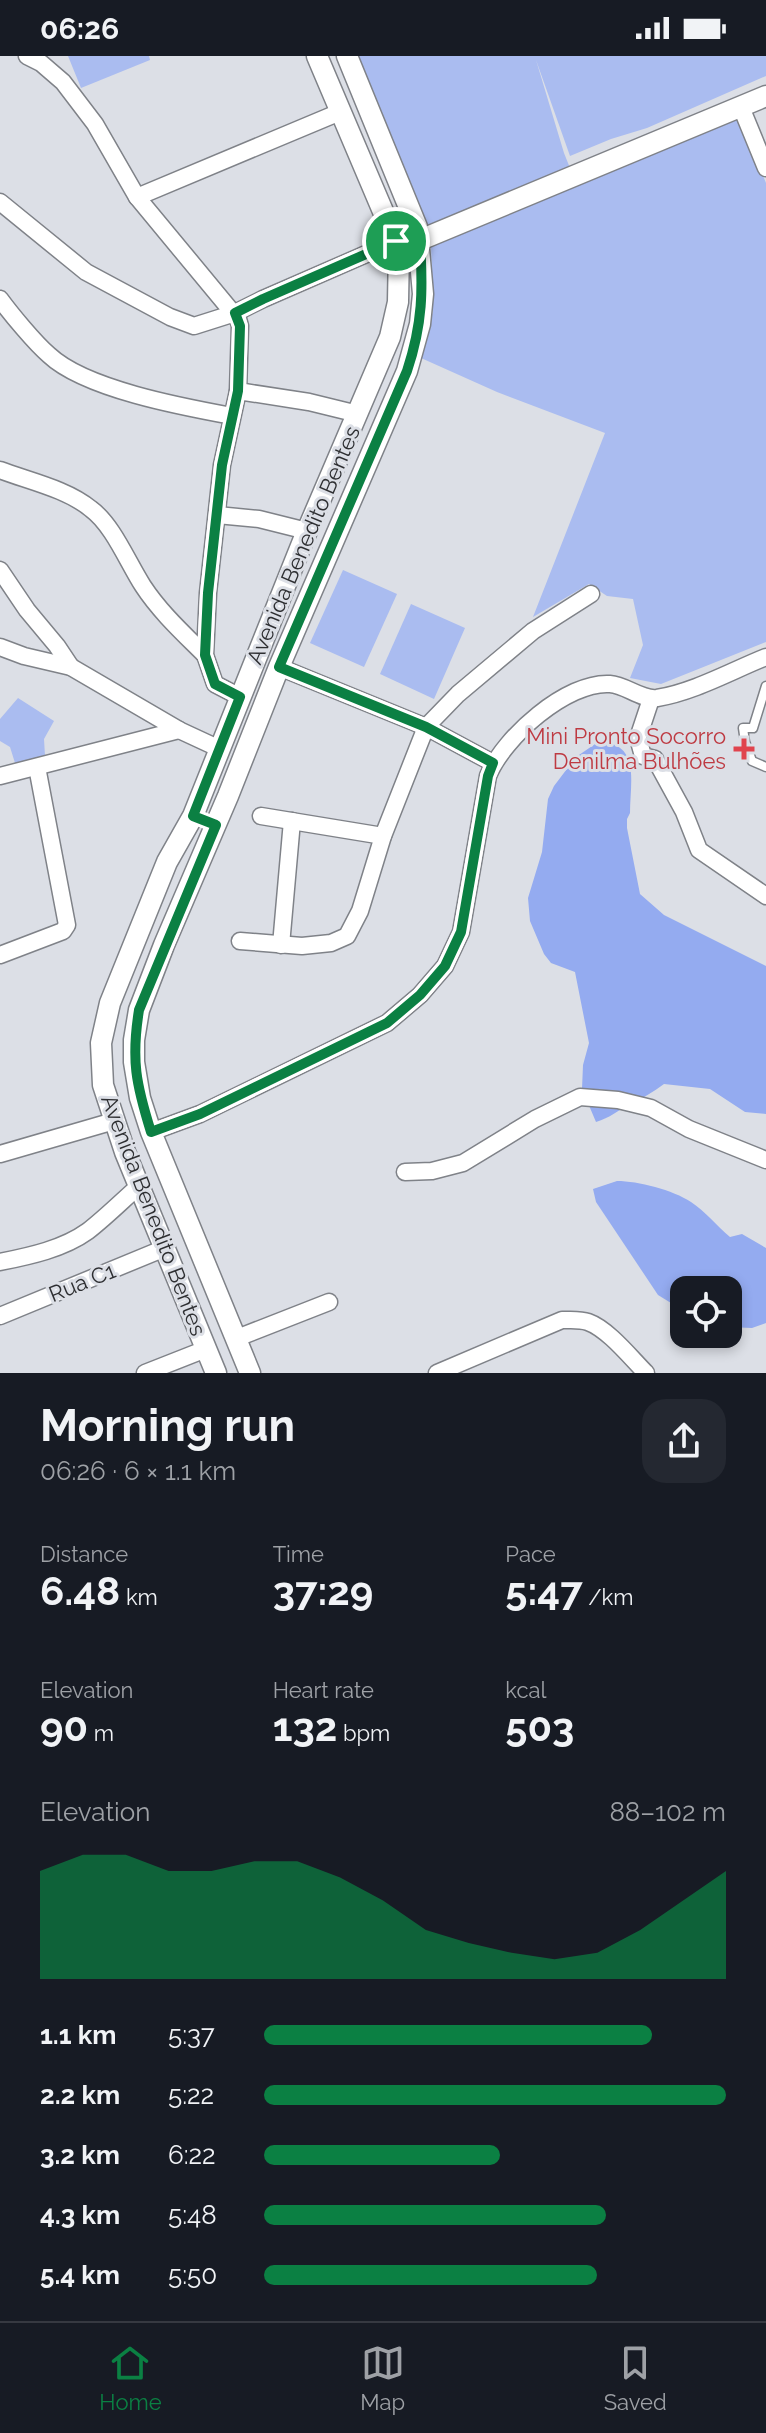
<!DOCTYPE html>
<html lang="en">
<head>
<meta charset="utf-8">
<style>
	:root { --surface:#171b24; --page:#242831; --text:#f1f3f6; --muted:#9ea1a6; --line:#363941; --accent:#0b8043 }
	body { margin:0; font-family:Raleway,sans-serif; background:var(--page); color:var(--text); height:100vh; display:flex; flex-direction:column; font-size:30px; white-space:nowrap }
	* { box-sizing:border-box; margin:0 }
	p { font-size:26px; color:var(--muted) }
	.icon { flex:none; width:44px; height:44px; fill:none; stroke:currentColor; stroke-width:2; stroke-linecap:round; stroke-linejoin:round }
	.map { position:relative; height:1317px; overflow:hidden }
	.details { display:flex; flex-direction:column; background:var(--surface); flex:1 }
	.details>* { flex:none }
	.buttons { position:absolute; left:670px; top:1220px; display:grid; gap:16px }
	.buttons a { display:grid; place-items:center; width:72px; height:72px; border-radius:16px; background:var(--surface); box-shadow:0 4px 12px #0003; font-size:40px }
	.pin { position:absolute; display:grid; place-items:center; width:68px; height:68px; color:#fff; margin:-34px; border:4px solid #fff; border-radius:50%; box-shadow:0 2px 8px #0007 }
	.round { display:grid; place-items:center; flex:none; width:84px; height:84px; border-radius:24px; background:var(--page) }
	.summary { display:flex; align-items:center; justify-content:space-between; height:136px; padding:0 40px }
	h1 { font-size:44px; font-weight:700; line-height:60px }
	.figures { display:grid; grid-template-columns:repeat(3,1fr); gap:12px; height:136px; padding:8px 40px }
	.figures div { display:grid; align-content:center }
	.figures b { font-size:40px; font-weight:700 }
	.figures small { font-size:22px; font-weight:400 }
	.figures p { font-size:22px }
	.chart { height:224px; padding:16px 40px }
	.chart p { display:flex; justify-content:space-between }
	.chart svg { width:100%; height:144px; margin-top:8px; fill:var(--accent); opacity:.7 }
	ul { padding:0 40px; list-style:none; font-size:26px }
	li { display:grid; grid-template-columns:128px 96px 1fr; align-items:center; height:60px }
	li i { height:20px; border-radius:10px; background:var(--accent) }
	.status { display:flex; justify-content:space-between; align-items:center; height:56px; padding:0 40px; background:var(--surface); direction:ltr }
	.status svg { height:22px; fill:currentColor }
	.tab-bar { display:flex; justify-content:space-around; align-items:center; height:112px; border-top:2px solid var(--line); background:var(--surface); font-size:22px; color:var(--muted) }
	.tab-bar a { display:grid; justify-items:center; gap:4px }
	.tab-bar .current { color:var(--accent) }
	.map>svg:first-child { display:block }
	.green { fill:#aabcf0 }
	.forest { fill:#94abf0 }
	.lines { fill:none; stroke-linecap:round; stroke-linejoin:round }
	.service-casing { stroke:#7f8288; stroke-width:11 }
	.minor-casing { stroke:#7f8288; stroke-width:19 }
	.tertiary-casing { stroke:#7f8288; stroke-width:23 }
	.service { stroke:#fff; stroke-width:8 }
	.minor { stroke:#fff; stroke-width:16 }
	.tertiary { stroke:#fff; stroke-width:20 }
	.route-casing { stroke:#fff; stroke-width:16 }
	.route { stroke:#0b8043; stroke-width:10 }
	.health-dot { fill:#e0444e; stroke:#dcdfe6; stroke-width:3 }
	.labels { text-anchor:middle; stroke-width:6; stroke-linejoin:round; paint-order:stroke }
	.street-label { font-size:22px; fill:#2e2f32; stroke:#dcdfe6 }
	.health-label { font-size:22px; fill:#be3a42; stroke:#dcdfe6; text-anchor:end }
</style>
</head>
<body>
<div class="status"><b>06:26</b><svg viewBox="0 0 49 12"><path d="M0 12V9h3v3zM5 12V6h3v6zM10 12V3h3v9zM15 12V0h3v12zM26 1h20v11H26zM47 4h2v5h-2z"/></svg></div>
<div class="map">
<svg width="766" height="1317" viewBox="0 0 766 1317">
	<rect width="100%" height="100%" fill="#dcdfe6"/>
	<g class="green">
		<polygon points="68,0 149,0 150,4 81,32"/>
		<polygon points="353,0 766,0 766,20 647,72 611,83 570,100 536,4 564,97 570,112 456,158 444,166 425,174"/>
		<polygon points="739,61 766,127 766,586 661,628 630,622 643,589 633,543 607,540 589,528 533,561 605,377 497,336 421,302 433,255 431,190"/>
		<polygon points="343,514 397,538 364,611 310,587"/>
		<polygon points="411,548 465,572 434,643 380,618"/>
		<polygon points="18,642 54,665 44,683 45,700 15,707 10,691 0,685 0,663"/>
	</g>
	<g class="forest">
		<path d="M598 686C641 686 630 726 630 757L627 763V772L640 838 664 859 766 910V1058L745 1056 710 1033 664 1028C653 1036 643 1042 631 1048 618 1054 610 1062 596 1066L582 1033 583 1009 589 987 575 916 551 907 544 898 530 865 528 842 542 796 548 743 554 730 576 701Z"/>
		<path d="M617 1125C638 1125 673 1134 691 1146 705 1155 717 1170 730 1181L742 1178 766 1192V1267L752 1272 728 1271V1234H684V1255L658 1239 596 1146 593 1133Z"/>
	</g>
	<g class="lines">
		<defs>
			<polyline id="service" points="766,630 753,672 743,672 745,686 752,705 766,711"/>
			<g id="minor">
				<polyline points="27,0 41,7 63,26 95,68 137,141 238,263 240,270 238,335 222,409 208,537 205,599 215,628 240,641"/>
				<polyline points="741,51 766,112"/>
				<polyline points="137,141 340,56"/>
				<polyline points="0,146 86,216 170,261 194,270 235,257 263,243 396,185"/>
				<path d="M0 243C11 258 35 287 49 299 85 333 183 351 232 360"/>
				<polyline points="238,335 309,346 358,358"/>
				<path d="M0 414C29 425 67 433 91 453 113 469 128 507 143 530 160 556 183 577 205 599"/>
				<polyline points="217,459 259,463 307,475"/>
				<polyline points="0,514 27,554 57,590 71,611"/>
				<polyline points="0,591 24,600 71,611 179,674 220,693"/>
				<polyline points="279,611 426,671 493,707"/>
				<polyline points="651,643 638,682 643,700 655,703 684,756 699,794 766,840"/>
				<polyline points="0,720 179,674"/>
				<polyline points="261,760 383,780"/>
				<polyline points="240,885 302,890 331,887 347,880 360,855 383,780 426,671 458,638 533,575 591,538"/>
				<polyline points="281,889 292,765"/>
				<polyline points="0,899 63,875 67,869 37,711"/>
				<path d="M151 1076 200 1058 387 967 420 939 445 910 461 876 488 720C503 682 567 625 610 628 626 629 641 644 657 642 694 636 731 615 766 601"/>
				<polyline points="0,1098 114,1065"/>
				<polyline points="405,1116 432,1115 463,1107 535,1063 580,1041 618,1044 651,1052 689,1073 766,1104"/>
				<path d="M0 1206C30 1200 63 1193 88 1175 106 1161 123 1144 140 1129"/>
				<polyline points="0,1260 165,1192"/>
				<polyline points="237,1282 329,1246"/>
				<polyline points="145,1317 206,1293"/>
				<path d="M437 1317 562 1264C571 1264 580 1263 588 1266 608 1273 631 1302 646 1317"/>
			</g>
			<g id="tertiary">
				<polyline points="408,189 766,40"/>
				<polyline points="216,1317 125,1096 103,1029 101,987 110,947 167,806 193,760 307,475 390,281 398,246 399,193 317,0"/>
				<polyline points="250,1317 151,1076 140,1042 134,1006 134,984 139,954 164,889 228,740 279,611 407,315 420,268 423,238 417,171 347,0"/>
			</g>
		</defs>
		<use href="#service" class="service-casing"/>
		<use href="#minor" class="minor-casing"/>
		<use href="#tertiary" class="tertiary-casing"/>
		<use href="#service" class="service"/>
		<use href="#minor" class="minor"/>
		<use href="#tertiary" class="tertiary"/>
	</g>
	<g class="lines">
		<defs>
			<path id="route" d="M420 184C423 234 423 267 407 315L279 611 426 671 493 707 488 720 461 876 445 910 420 939 387 967 200 1058 151 1076C136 1028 131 1004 139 954L216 769 193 760 240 641 215 628 205 599 208 537 222 409 238 335 240 270 235 257 263 243 396 185 399 193Z"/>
		</defs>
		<use href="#route" class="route-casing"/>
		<use href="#route" class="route"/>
	</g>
	<path class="health-dot" d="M740 681h8v8h8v8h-8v8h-8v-8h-8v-8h8z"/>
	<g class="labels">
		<g class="street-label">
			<text transform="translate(303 489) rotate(-67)" y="8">Avenida Benedito Bentes</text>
			<text transform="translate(154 1159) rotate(69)" y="8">Avenida Benedito Bentes</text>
			<text transform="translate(82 1226) rotate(-22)" y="8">Rua C1</text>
		</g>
		<g class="health-label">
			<text x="726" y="688">Mini Pronto Socorro<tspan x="726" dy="25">Denilma Bulhões</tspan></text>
		</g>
	</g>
</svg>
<div class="buttons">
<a><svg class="icon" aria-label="locate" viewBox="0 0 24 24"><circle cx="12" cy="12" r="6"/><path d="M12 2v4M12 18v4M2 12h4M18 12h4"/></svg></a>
</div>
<div class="pin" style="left:396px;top:185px;background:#1e9e55"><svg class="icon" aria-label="arrive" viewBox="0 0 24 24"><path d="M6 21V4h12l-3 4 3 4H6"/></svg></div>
</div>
<section class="details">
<div class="summary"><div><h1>Morning run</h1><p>06:26 · 6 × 1.1 km</p></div><a class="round"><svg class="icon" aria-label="share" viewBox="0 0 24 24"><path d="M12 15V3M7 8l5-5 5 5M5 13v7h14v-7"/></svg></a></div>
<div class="figures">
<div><p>Distance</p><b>6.48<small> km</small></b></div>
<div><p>Time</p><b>37:29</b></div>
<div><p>Pace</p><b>5:47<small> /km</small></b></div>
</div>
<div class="figures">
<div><p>Elevation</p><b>90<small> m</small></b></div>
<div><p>Heart rate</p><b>132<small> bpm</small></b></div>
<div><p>kcal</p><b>503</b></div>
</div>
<div class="chart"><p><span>Elevation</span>88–102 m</p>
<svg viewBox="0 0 160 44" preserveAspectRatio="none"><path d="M0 44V11L10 6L20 6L30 11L40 11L50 8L60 8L70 13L80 20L90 29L100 33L110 36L120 38L130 36L140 29L150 20L160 11V44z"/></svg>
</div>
<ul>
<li><b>1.1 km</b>5:37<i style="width:84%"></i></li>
<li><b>2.2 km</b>5:22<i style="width:100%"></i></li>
<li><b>3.2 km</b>6:22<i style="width:51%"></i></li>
<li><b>4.3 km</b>5:48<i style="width:74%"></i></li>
<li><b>5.4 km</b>5:50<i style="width:72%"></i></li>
</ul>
</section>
<nav class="tab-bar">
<a class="current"><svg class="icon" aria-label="home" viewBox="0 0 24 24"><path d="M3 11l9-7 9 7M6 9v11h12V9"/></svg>Home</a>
<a><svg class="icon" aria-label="map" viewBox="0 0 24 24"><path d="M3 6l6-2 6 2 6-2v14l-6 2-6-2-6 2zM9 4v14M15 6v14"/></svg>Map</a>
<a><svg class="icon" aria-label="saved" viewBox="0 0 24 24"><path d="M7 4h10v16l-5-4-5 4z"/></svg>Saved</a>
</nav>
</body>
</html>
